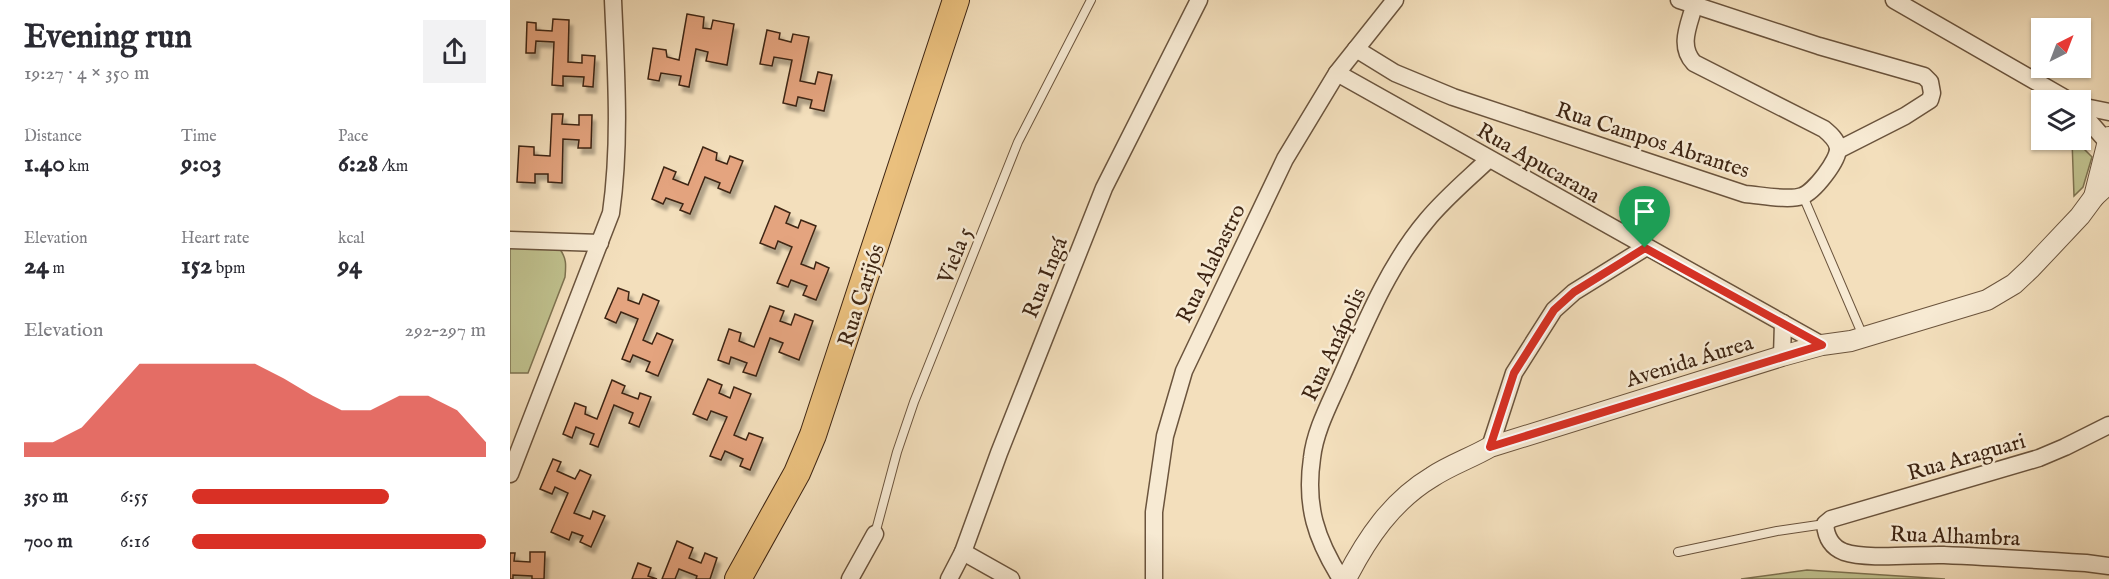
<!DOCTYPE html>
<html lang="en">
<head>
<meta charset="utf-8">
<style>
	:root { --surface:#fff; --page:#f2f2f3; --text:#2b2b33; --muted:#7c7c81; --accent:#d93025 }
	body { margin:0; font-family:"IM FELL English",serif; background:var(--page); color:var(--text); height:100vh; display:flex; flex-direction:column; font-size:22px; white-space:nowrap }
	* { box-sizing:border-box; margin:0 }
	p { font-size:20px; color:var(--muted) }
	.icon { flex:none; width:33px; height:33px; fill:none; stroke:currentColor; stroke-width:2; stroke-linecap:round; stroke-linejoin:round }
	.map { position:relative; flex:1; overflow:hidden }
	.details { display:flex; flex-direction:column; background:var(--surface); width:510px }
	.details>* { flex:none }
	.needle { width:39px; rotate:42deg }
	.tools { position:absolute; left:1521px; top:18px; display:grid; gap:12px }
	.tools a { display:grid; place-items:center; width:60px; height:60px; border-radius:0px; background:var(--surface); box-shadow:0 2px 4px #0004; font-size:30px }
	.pin { position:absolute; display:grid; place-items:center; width:51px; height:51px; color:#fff; margin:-62px -26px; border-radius:50% 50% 50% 0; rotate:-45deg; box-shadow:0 0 6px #0007 }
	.pin .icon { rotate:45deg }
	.round { display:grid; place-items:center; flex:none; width:63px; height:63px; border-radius:0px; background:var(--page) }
	.head { display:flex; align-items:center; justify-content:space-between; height:102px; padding:0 24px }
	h1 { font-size:33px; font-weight:800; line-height:45px }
	.stats { display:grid; grid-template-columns:repeat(3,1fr); gap:9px; height:102px; padding:6px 24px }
	.stats div { display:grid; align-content:center }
	.stats b { font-size:26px; font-weight:800 }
	.stats small { font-size:16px; font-weight:400 }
	.stats p { font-size:16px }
	.chart { height:168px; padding:12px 24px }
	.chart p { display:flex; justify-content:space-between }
	.chart svg { width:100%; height:108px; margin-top:6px; fill:var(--accent); opacity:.7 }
	ul { padding:0 24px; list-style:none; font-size:20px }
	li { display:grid; grid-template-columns:96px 72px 1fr; align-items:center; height:45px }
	li i { height:15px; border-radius:8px; background:var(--accent) }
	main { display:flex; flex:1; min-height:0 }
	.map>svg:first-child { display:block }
	.green { fill:#bfc08d; stroke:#7e7250; stroke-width:1.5 }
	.building { fill:#e4a47f; stroke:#3e2513; stroke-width:1.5; filter:url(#shadow) }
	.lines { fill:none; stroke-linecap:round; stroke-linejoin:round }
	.service-casing { stroke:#6b543d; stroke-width:10 }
	.minor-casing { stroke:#6b543d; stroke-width:19 }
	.tertiary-casing { stroke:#6b543d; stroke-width:22 }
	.primary-casing { stroke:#3e2513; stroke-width:28 }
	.service { stroke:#f7ead3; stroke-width:8 }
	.minor { stroke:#f7ead3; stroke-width:16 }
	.tertiary { stroke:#f7ead3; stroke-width:20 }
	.primary { stroke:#eac07e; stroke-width:26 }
	.route-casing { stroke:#fff; stroke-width:12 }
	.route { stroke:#d93025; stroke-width:8 }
	.labels { text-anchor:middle; stroke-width:5; stroke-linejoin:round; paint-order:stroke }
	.street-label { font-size:22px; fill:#3e2513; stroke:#f7ead3 }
</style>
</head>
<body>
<main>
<section class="details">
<div class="head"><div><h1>Evening run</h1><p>19:27 · 4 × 350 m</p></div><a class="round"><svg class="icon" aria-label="share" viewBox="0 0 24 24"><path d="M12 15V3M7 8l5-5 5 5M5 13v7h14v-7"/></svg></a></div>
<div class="stats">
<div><p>Distance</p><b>1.40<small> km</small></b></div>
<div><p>Time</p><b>9:03</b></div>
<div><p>Pace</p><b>6:28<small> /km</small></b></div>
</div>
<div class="stats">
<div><p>Elevation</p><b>24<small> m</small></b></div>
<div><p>Heart rate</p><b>152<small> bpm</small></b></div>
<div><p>kcal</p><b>94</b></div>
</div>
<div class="chart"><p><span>Elevation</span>292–297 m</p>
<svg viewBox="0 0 160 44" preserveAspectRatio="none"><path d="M0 44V38L10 38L20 32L30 19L40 6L50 6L60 6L70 6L80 6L90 12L100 19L110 25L120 25L130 19L140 19L150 25L160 38V44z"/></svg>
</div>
<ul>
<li><b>350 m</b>6:55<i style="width:67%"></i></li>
<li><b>700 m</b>6:16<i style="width:100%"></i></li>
</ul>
</section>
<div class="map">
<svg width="1599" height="579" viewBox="0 0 1599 579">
	<defs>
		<filter id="shadow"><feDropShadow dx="3.5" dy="6" stdDeviation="1.5" flood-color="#0004"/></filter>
	</defs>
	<rect width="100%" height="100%" fill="#f3dfbc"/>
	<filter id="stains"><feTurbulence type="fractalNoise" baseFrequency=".00333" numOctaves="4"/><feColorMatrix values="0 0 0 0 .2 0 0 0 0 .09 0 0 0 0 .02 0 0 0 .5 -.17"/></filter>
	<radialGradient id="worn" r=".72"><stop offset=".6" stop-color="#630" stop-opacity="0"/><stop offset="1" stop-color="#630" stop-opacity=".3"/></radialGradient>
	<g class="green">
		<polygon points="1562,140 1565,140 1582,157 1573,187 1564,196"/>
		<path d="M0 243 49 248C57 258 56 266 55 277L18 373H0Z"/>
		<polygon points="1297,570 1435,579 1231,579"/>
	</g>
	<g class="building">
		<polygon points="177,14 194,17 193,28 201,29 203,20 224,24 217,65 196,61 198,52 186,49 179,87 169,85 171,76 151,73 149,81 138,79 143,48 156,50 157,57 169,60"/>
		<polygon points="43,19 59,20 58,62 72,63 72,55 85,56 83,87 73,86 74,77 53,76 53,86 42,85 44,42 26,41 25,53 16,53 17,22 26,23 26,30 42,31"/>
		<polygon points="257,30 270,33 269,39 281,42 283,34 299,37 290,81 305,84 308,72 322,75 314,111 300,108 302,100 288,97 286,106 273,103 282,60 264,57 262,66 250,64"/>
		<polygon points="42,114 53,114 52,124 69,125 69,115 82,115 81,148 68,148 69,140 53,139 52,183 38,182 38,174 25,174 25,183 7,182 9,146 24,147 24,155 40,156"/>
		<polygon points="193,147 207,153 206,160 217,164 220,156 233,161 220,193 208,188 210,183 195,177 180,214 170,210 173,204 156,198 153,204 142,199 154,167 166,172 163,179 178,185"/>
		<polygon points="265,206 280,213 276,223 288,228 291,220 306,226 291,264 304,269 306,262 319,268 306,300 293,295 297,286 281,280 278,287 267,283 282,247 268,241 265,249 250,243"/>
		<polygon points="108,288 119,292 118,300 129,304 133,294 149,301 133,340 142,344 147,333 163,340 148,376 136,371 140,362 123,355 120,362 112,359 128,319 111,312 106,323 95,318"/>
		<polygon points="260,306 274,311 270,321 281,325 285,314 303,321 289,360 269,352 273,343 260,338 246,376 233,372 237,363 221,357 219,364 208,360 219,329 231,333 229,341 244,347"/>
		<polygon points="198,379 212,385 209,393 220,398 224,387 241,394 224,435 236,440 239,433 253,438 240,470 230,466 233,459 215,451 211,460 200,456 217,417 201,411 197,420 183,414"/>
		<polygon points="102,380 115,386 112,393 128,399 130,393 141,397 129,427 119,423 123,413 104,405 88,447 80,444 84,434 66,427 62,438 53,434 65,403 76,407 75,414 87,419"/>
		<polygon points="43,459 51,462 47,471 65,479 70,470 81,475 64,513 80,519 83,511 95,516 81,547 70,542 73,536 62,532 59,540 41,532 58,493 45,487 42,494 30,489"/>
		<polygon points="167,541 183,548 179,558 191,563 195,553 207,558 200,579 186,579 187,576 169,569 165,579 152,579"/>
		<polygon points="20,552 35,552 34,579 22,579 22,576 3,575 3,579 0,579 0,553 5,553 4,561 20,562"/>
		<polygon points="128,563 141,568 138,576 147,579 122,579"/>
	</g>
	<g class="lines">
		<defs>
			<g id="service">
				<polyline points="1293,196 1353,336"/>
				<polyline points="365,534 387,452 404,402 508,142 581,0"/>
				<polyline points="1168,552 1267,531 1315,524"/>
			</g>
			<g id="minor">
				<polyline points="1169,0 1309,46 1414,76 1420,82 1422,93 1420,100 1395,116 1328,150"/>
				<polyline points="1384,0 1558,100"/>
				<path d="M846 49 885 73 943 97 1235 194C1250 195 1279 201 1292 196 1304 192 1329 160 1328 148 1327 140 1320 134 1314 129L1184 63C1168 46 1179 25 1184 6"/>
				<polyline points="827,73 1312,345"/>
				<polyline points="1570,106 1599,112"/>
				<polyline points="1570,111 1598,143"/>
				<polyline points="0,240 90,243"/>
				<polyline points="1272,356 1273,323"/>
				<path d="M1599 425 1555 447 1529 458 1321 519 1315 524C1316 537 1321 547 1334 552 1357 560 1408 554 1434 555 1482 557 1529 560 1576 563L1599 566"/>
				<polyline points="980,447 1004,373 1044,310 1064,292 1135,248"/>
				<path d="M0 474 101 213C111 143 106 70 103 0"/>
				<polyline points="453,552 501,579"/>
				<polyline points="340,579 365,534"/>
				<polyline points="439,579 453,552 489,453 594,188 689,0"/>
				<polyline points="644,579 644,512 655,436 674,371 775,159 827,73 885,0"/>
				<path d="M831 579C806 539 795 506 802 458 805 431 819 405 830 380 854 326 878 266 917 220 935 198 958 179 979 159"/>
			</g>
			<g id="tertiary">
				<polyline points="1584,197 1599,137"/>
				<path d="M836 579C857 538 882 501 922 477 940 465 961 458 980 447L1272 356 1312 345 1341 341 1477 300 1504 284 1521 268 1570 216 1584 197 1599 183"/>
			</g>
			<polyline id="primary" points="228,579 287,473 303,435 446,0"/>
		</defs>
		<use href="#service" class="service-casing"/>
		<use href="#minor" class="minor-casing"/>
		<use href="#tertiary" class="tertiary-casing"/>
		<use href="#primary" class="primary-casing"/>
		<use href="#service" class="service"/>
		<use href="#minor" class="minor"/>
		<use href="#tertiary" class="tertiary"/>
		<use href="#primary" class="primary"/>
	</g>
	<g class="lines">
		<defs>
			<polygon id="route" points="1135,248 1312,345 980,447 1004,373 1044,310 1064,292"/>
		</defs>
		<use href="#route" class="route-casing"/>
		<use href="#route" class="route"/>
	</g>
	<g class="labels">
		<g class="street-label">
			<text transform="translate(1143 139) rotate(18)" y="8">Rua Campos Abrantes</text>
			<text transform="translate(1029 162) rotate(30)" y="8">Rua Apucarana</text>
			<text transform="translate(444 255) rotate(-68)" y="8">Viela 5</text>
			<text transform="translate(700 263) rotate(-64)" y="8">Rua Alabastro</text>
			<text transform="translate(534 277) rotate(-68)" y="8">Rua Ingá</text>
			<text transform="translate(350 295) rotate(-72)" y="8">Rua Carijós</text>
			<text transform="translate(823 344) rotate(-65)" y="8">Rua Anápolis</text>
			<text transform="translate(1179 360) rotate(-17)" y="8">Avenida Áurea</text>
			<text transform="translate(1456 456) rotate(-16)" y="8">Rua Araguari</text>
			<text transform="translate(1445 535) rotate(2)" y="8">Rua Alhambra</text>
		</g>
	</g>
	<rect width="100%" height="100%" filter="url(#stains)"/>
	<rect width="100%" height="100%" fill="url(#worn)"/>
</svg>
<div class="tools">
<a><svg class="needle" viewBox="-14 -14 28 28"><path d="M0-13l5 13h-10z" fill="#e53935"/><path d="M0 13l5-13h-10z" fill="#7c7c81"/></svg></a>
<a><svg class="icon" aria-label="layers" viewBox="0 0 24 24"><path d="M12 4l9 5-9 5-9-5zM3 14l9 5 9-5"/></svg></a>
</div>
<div class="pin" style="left:1135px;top:248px;background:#1e9e55"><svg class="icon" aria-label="arrive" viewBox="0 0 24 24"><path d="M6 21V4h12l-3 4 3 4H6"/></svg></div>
</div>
</main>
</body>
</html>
